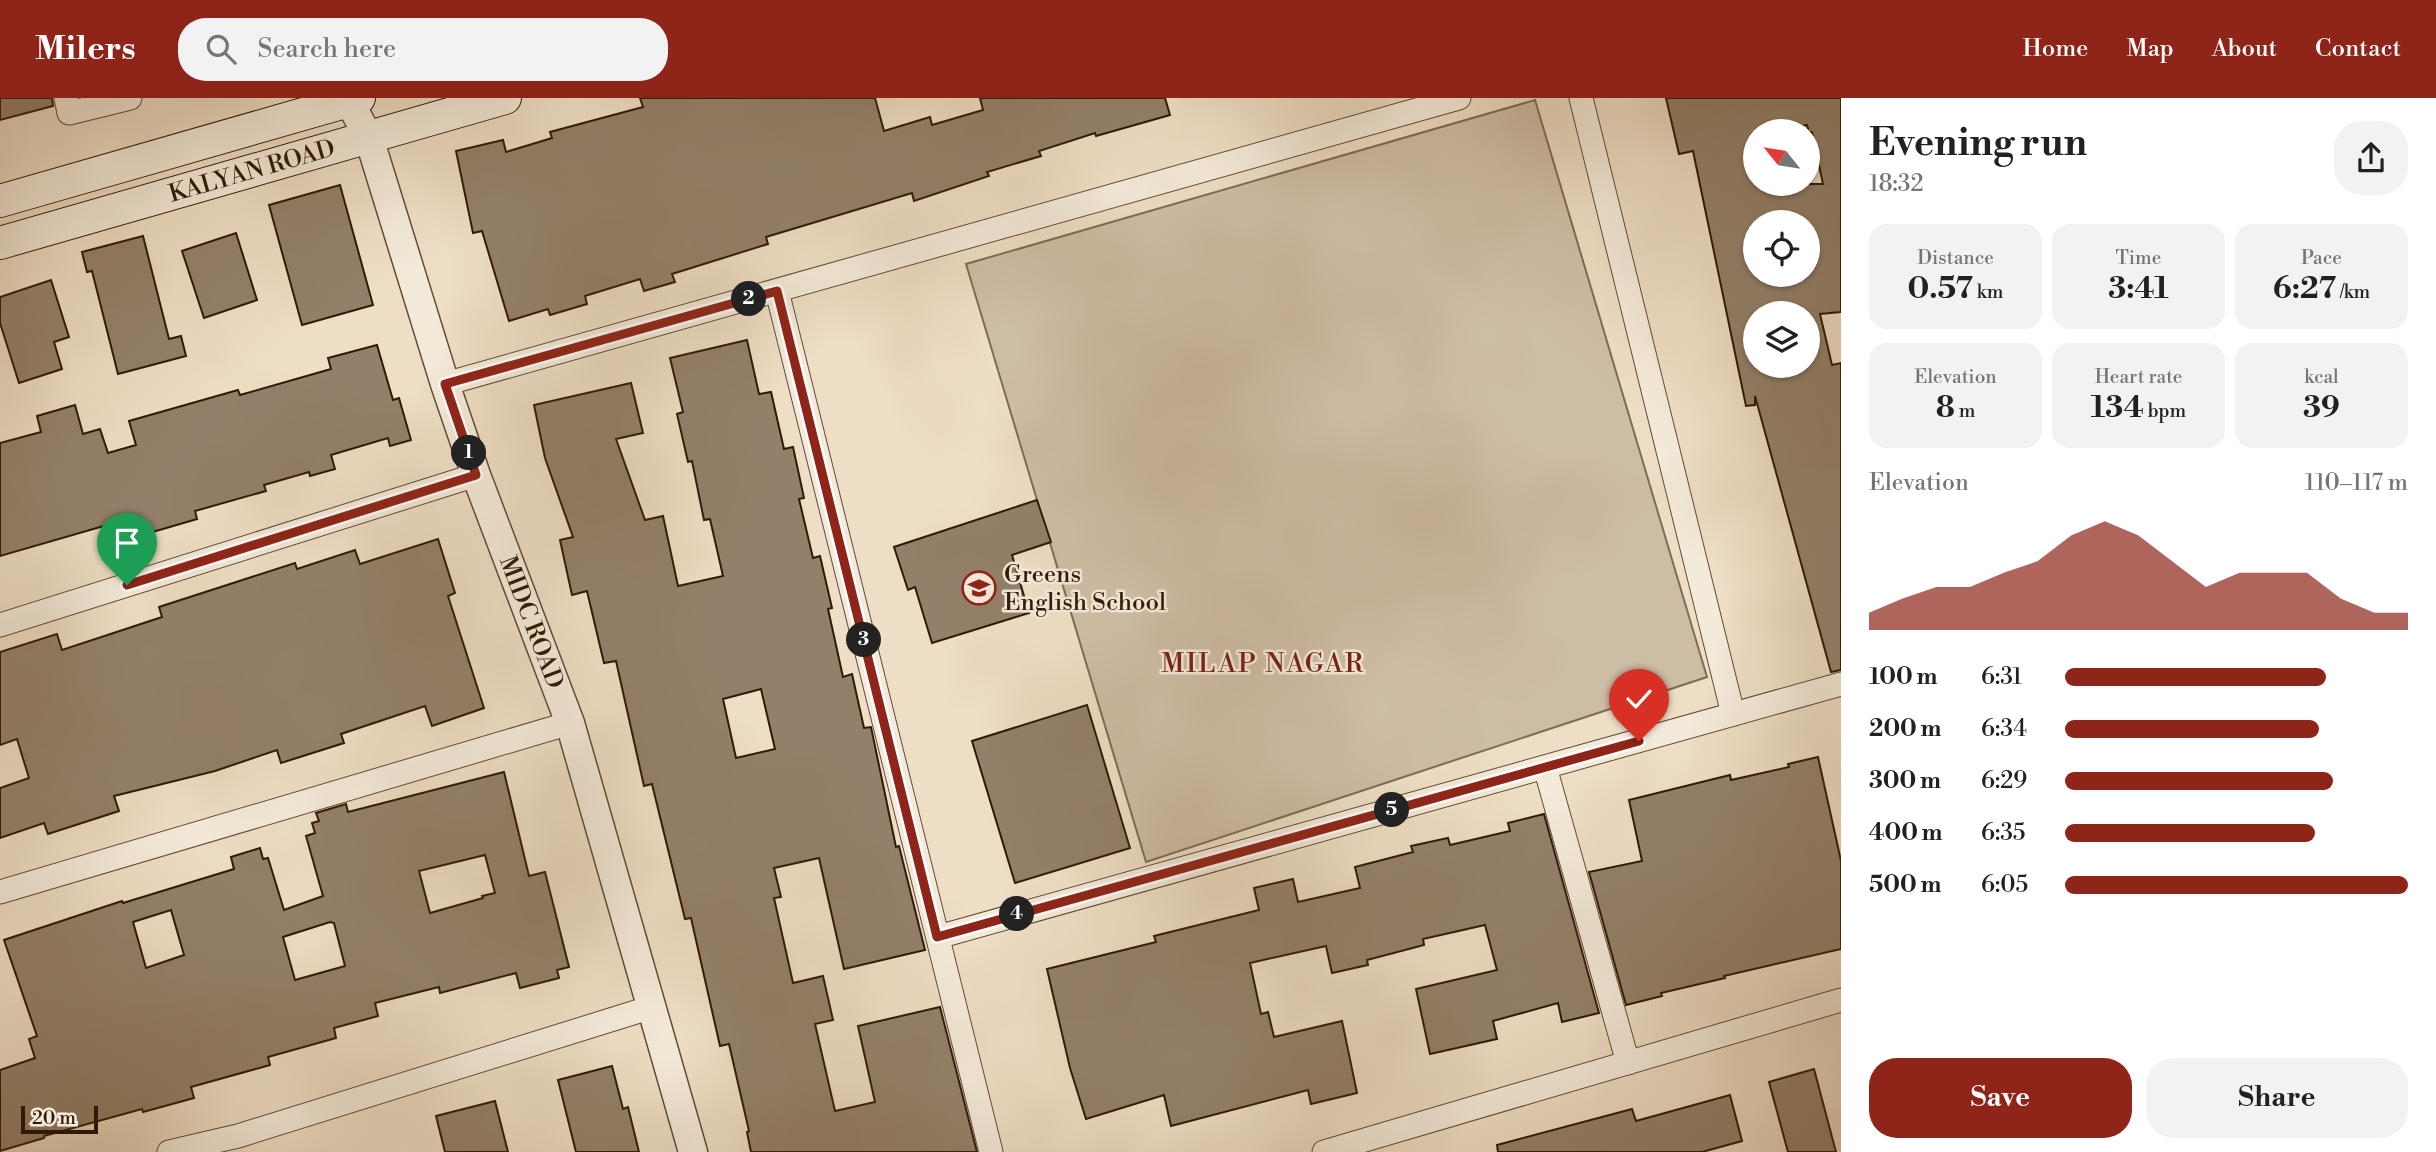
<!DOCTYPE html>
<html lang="en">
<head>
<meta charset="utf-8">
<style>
	:root { --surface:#fff; --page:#f2f2f2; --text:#202124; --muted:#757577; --accent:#8f2418 }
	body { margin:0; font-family:"Libre Bodoni",serif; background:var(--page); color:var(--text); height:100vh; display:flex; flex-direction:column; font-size:26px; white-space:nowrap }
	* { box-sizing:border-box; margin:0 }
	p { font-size:23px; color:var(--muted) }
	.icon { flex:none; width:38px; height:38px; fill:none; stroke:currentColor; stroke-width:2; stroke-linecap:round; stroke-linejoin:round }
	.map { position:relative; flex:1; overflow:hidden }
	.drawer { display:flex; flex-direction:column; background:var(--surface); width:595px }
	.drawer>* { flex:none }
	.needle { width:46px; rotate:300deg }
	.controls { position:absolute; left:1743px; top:21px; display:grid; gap:14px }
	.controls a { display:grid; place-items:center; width:77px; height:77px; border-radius:50%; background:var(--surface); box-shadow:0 2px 5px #0004; font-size:35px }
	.scale { position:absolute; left:21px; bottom:18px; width:77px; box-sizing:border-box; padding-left:7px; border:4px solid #301a07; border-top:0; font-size:19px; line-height:24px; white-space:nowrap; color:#301a07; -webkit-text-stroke:5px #f4ead9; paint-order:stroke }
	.pin { position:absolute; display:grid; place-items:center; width:60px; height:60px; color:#fff; margin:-72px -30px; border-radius:50% 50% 50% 0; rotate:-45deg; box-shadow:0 0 7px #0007 }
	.pin .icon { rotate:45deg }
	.km { position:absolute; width:35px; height:35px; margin:-18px; border-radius:50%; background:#222; color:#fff; font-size:19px; line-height:35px; text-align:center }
	.round { display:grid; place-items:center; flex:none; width:74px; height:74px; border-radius:28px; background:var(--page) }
	.summary { display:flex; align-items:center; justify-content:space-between; height:119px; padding:0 28px }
	h1 { font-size:38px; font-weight:700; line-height:52px }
	.stats { display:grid; grid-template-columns:repeat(3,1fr); gap:10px; height:119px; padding:7px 28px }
	.stats div { display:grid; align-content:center; border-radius:18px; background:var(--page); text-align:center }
	.stats b { font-size:30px; font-weight:700 }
	.stats small { font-size:19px; font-weight:400 }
	.stats p { font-size:19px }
	.chart { height:196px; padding:14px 28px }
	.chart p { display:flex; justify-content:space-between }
	.chart svg { width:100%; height:126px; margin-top:7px; fill:var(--accent); opacity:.7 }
	.button { display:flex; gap:14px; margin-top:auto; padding:14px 28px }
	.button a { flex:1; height:80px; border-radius:28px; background:var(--accent); color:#fff; font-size:28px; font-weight:700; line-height:80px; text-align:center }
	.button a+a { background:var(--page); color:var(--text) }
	ul { padding:0 28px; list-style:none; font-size:23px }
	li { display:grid; grid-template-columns:112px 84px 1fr; align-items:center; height:52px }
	li i { height:18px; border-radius:9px; background:var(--accent) }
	header { display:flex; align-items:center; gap:42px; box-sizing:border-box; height:98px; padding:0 35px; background:var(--accent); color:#fff }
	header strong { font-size:33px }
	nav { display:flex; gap:38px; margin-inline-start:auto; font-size:24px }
	.search { width:490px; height:63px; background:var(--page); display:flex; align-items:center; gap:18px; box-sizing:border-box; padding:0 24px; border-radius:28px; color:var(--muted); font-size:26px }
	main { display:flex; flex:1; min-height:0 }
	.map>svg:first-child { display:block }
	.green { fill:#cebda5; stroke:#7f6c56; stroke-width:2 }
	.building { fill:#93806a; stroke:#301a07; stroke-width:2; fill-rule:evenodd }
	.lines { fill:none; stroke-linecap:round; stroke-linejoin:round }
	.minor-casing { stroke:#604b36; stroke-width:25 }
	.tertiary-casing { stroke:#604b36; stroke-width:31 }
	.secondary-casing { stroke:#301a07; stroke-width:34 }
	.minor { stroke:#f4ead9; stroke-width:23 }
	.tertiary { stroke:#f4ead9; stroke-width:28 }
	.secondary { stroke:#f4ead9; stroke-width:32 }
	.route-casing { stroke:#fff; stroke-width:14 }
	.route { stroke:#8f2418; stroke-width:9 }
	.labels { text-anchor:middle; stroke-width:5; stroke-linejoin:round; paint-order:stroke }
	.street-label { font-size:24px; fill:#301a07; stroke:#f4ead9 }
	.poi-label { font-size:24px; fill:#301a07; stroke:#f4ead9; text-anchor:start }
	.neighbourhood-label { font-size:26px; letter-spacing:2px; fill:#7a1f14; stroke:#f4ead9 }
</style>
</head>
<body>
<header>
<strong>Milers</strong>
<div class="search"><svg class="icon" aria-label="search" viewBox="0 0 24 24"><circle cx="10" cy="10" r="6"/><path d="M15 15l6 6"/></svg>Search here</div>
<nav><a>Home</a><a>Map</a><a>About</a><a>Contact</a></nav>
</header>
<main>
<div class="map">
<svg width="1841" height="1054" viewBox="0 0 1841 1054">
	<rect width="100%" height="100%" fill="#eedec5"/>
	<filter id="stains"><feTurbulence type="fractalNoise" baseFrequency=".00286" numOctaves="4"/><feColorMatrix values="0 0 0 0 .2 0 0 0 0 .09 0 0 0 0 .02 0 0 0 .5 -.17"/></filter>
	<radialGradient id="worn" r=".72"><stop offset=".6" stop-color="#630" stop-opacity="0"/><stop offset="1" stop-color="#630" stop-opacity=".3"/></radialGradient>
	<polygon class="green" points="1535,2 1707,579 1146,764 966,166"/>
	<g class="building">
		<polygon points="0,0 52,0 53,8 0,22"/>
		<polygon points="640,0 875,0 884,33 930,19 932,27 983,12 980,0 1165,0 1170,17 1096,38 1095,35 1039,53 1041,58 987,74 989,78 914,103 912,95 766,139 768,146 672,176 675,184 644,193 640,181 585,198 587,206 550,217 548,211 509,223 482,133 473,135 456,53 503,42 506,54 552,40 550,34 643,9"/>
		<path d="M1666 0H1841V214L1820 216 1832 267 1841 265V572L1831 574 1755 298V307L1746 308 1693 53 1679 56ZM1807 27 1809 35 1812 34 1823 86H1755V33H1778ZM1755 124H1808V177H1755ZM1755 215H1808V268H1755Z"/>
		<polygon points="340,87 373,207 302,227 269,107"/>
		<polygon points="236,135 257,202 204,220 182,153"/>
		<polygon points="143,138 169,241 181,238 186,258 118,276 92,173 87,174 82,154"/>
		<polygon points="51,182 69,239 54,244 62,271 19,285 0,225 0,199"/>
		<path d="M747 242 759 296 771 294 784 351 793 349 804 400 799 401 813 460 820 458 832 510 828 511 843 579 852 576 864 630 871 629 896 749 899 748 925 852 844 871 819 760 774 770 781 799 774 800 793 885 823 878 833 922 815 926 835 1013 875 1004 858 928 940 909 977 1054H751L747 1034 749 1033 729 946 720 948 691 820 685 821 652 686 644 688 616 563 604 565 587 493 572 497 560 442 573 439 545 360 534 307 631 285 643 335 616 341 645 422 663 418 678 488 723 478 710 421 704 422 692 363 688 364 677 316 683 314 670 260ZM761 591 775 651 736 660 723 601Z"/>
		<polygon points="377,247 393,302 399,300 411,342 390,348 388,340 331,357 335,371 310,378 309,374 264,387 266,393 195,413 197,421 146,436 144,426 131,430 128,421 0,458 0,345 41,334 37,318 75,307 83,336 100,331 108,355 136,347 129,323 238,292 240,297 331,271 328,260"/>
		<polygon points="1037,402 1051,444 1012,457 1029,515 932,545 915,489 908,492 894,449"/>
		<polygon points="438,441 455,495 448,498 484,610 432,628 425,608 341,636 344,645 281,665 277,652 215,673 114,698 119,713 48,736 44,725 0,740 0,690 29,680 17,641 0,647 0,554 57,536 62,552 162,519 159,509 295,465 297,471 355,452 360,466"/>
		<polygon points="1087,607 1130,750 1015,785 972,643"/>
		<polygon points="1818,659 1841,763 1841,851 1724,878 1725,880 1661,895 1662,898 1626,907 1589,774 1642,763 1629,702 1730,677 1731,682 1789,669 1788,666"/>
		<path d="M504 674 529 778 545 774 569 869 557 872 559 880 520 890 516 875 440 895 439 889 375 905 378 918 334 930 336 940 268 959 270 967 191 989 194 1000 143 1014 142 1011 44 1038V1040L0 1053V972L35 960 29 941 37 938 4 842 122 803 123 805 234 771 231 759 260 750 263 761 268 760 284 812 323 798 306 738 315 735 312 725 319 723 316 715 346 706 348 714ZM485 757 495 795 482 798 483 800 430 815 419 773ZM171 812 184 857 146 870 133 824ZM330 824 334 825 345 868 295 882 283 839Z"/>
		<polygon points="1544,716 1599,915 1562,924 1558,905 1493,923 1497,941 1430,956 1416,891 1497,872 1485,827 1423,841 1424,847 1367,862 1368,867 1332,875 1326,848 1250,865 1261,916 1268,914 1274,939 1342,923 1357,995 1311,1006 1308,992 1171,1028 1164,997 1086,1021 1070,970 1047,871 1156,844 1154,838 1259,812 1254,790 1293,781 1298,804 1360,790 1355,769 1413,754 1411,748 1448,740 1450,747 1510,733 1508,725"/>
		<polygon points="612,968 623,1011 628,1009 639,1054 576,1054 558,982"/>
		<polygon points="1814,971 1836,1054 1788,1054 1769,984"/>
		<polygon points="1730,997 1742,1043 1702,1054 1498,1054 1497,1047 1632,1011 1636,1023"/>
		<polygon points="495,1003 508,1054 445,1054 436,1018"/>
	</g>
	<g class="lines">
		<defs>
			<g id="minor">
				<polyline points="66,0 69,15 130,0"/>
				<polyline points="1581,0 1733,616"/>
				<polyline points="777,193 991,1054"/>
				<polyline points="445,286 1459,0"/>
				<polyline points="0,527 476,377"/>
				<polyline points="1545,669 1628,965"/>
				<polyline points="0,794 570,625"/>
				<polyline points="938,839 1841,586"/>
				<polyline points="169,1054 238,1038 652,909"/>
				<polyline points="1324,1054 1841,902"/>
			</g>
			<g id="tertiary">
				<path id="s1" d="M349 3 369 40 445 286 476 377 570 625 693 1054"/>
			</g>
			<g id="secondary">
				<polyline points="0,103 359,0"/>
				<path id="s2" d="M0 145 505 0"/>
			</g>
		</defs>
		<use href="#minor" class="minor-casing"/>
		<use href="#tertiary" class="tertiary-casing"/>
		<use href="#secondary" class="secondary-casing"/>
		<use href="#minor" class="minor"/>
		<use href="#tertiary" class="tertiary"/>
		<use href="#secondary" class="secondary"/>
	</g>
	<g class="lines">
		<defs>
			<polyline id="route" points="127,487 476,377 445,286 777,193 937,839 1639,643"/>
		</defs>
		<use href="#route" class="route-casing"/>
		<use href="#route" class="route"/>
	</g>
	<defs>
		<symbol id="school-ring" viewBox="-11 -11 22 22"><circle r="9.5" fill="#f4ead9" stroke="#8f2418" stroke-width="1.5"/><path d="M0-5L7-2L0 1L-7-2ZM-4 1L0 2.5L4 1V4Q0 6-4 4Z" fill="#8f2418"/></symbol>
	</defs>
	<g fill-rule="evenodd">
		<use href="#school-ring" x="960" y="471" width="38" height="38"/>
	</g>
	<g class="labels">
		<g class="street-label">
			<text dy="8" stroke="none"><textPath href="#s2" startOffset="262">KALYAN ROAD</textPath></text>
			<text dy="8" stroke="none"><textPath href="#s1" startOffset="553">MIDC ROAD</textPath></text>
		</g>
		<g class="poi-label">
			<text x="1004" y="484">Greens<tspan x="1004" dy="28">English School</tspan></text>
		</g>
		<g class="neighbourhood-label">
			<text x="1263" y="574">MILAP NAGAR</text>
		</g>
	</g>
	<rect width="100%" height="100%" filter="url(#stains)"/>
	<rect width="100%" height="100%" fill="url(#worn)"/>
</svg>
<div class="controls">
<a><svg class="needle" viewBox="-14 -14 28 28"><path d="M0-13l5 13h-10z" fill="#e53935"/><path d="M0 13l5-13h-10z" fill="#757577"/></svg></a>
<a><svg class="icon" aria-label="locate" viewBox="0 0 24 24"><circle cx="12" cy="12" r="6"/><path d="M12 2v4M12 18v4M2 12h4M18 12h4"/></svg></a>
<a><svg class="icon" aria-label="layers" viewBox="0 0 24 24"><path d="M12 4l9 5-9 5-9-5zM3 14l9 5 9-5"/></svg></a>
</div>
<div class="scale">20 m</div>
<div class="pin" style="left:127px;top:487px;background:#1e9e55"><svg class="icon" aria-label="arrive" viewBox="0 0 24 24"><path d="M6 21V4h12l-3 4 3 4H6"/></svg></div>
<div class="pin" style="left:1639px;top:643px;background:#d93025"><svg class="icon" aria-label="check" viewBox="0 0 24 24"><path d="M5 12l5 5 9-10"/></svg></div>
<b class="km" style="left:469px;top:355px">1</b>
<b class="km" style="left:749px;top:201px">2</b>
<b class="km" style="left:864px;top:542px">3</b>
<b class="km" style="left:1017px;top:816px">4</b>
<b class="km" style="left:1392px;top:712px">5</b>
</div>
<section class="drawer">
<div class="summary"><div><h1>Evening run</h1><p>18:32</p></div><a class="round"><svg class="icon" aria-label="share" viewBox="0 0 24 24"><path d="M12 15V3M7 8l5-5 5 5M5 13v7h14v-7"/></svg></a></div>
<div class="stats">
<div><p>Distance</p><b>0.57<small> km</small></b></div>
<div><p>Time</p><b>3:41</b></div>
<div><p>Pace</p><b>6:27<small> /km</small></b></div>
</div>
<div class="stats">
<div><p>Elevation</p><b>8<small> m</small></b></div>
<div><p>Heart rate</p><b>134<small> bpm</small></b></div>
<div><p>kcal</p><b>39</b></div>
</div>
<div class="chart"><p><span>Elevation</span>110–117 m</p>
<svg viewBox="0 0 160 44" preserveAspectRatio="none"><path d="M0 44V38L10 33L20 29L30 29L40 24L50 20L60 11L70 6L80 11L90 20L100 29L110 24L120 24L130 24L140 33L150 38L160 38V44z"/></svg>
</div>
<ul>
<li><b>100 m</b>6:31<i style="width:76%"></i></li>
<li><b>200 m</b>6:34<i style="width:74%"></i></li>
<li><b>300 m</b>6:29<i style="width:78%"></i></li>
<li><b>400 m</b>6:35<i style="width:73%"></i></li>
<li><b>500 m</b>6:05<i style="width:100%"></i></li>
</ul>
<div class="button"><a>Save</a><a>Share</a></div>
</section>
</main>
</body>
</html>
